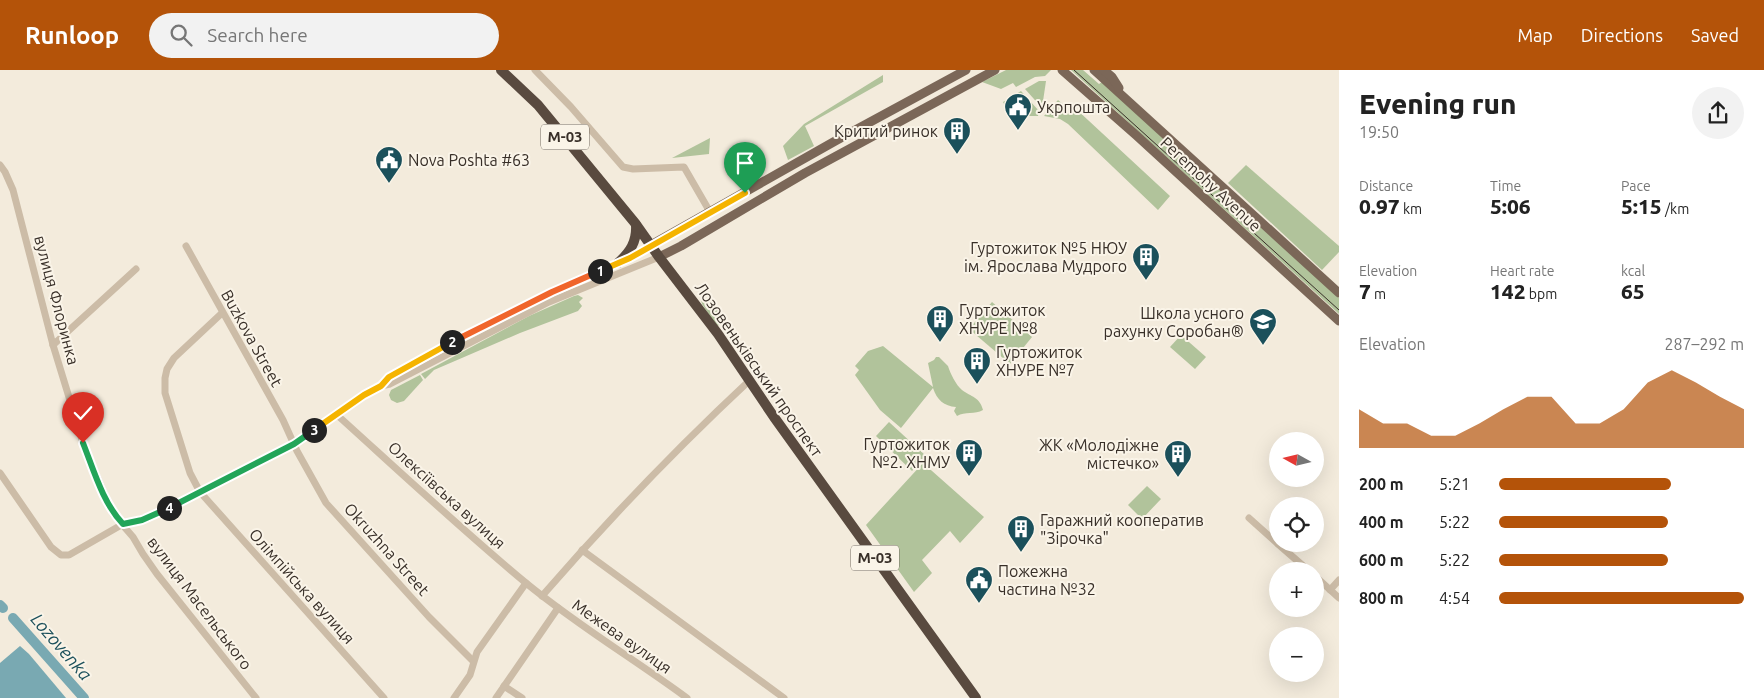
<!DOCTYPE html>
<html lang="en">
<head>
<meta charset="utf-8">
<style>
	:root { --surface:#fff; --page:#f2f2f2; --text:#222; --muted:#767676; --accent:#b45309 }
	body { margin:0; font-family:Ubuntu,sans-serif; background:var(--page); color:var(--text); height:100vh; display:flex; flex-direction:column; font-size:19px; white-space:nowrap }
	* { box-sizing:border-box; margin:0 }
	p { font-size:16px; color:var(--muted) }
	.icon { flex:none; width:28px; height:28px; fill:none; stroke:currentColor; stroke-width:2; stroke-linecap:round; stroke-linejoin:round }
	.map { position:relative; flex:1; overflow:hidden }
	.details { display:flex; flex-direction:column; background:var(--surface); width:425px }
	.details>* { flex:none }
	.needle { width:32px; rotate:278deg }
	.controls { position:absolute; left:1269px; top:362px; display:grid; gap:10px }
	.controls a { display:grid; place-items:center; width:55px; height:55px; border-radius:50%; background:var(--surface); box-shadow:0 5px 20px #0002; font-size:25px }
	.pin { position:absolute; display:grid; place-items:center; width:42px; height:42px; color:#fff; margin:-51px -21px; border-radius:50% 50% 50% 0; rotate:-45deg; box-shadow:0 0 5px #0007 }
	.pin .icon { rotate:45deg }
	.km { position:absolute; width:25px; height:25px; margin:-12px; border-radius:50%; background:#222; color:#fff; font-size:14px; line-height:25px; text-align:center }
	.round { display:grid; place-items:center; flex:none; width:52px; height:52px; border-radius:26px; background:var(--page) }
	.head { display:flex; align-items:center; justify-content:space-between; height:85px; padding:0 20px }
	h1 { font-size:28px; font-weight:800; line-height:38px }
	.stats { display:grid; grid-template-columns:repeat(3,1fr); gap:8px; height:85px; padding:5px 20px }
	.stats div { display:grid; align-content:center }
	.stats b { font-size:21px; font-weight:800 }
	.stats small { font-size:14px; font-weight:400 }
	.stats p { font-size:14px }
	.chart { height:140px; padding:10px 20px }
	.chart p { display:flex; justify-content:space-between }
	.chart svg { width:100%; height:90px; margin-top:5px; fill:var(--accent); opacity:.7 }
	ul { padding:0 20px; list-style:none; font-size:16px }
	li { display:grid; grid-template-columns:80px 60px 1fr; align-items:center; height:38px }
	li i { height:12px; border-radius:6px; background:var(--accent) }
	header { display:flex; align-items:center; gap:30px; box-sizing:border-box; height:70px; padding:0 25px; background:var(--accent); color:#fff }
	header strong { font-size:24px }
	nav { display:flex; gap:28px; margin-inline-start:auto; font-size:18px }
	.search { width:350px; height:45px; background:var(--page); display:flex; align-items:center; gap:12px; box-sizing:border-box; padding:0 18px; border-radius:28px; color:var(--muted); font-size:19px }
	main { display:flex; flex:1; min-height:0 }
	.map>svg:first-child { display:block }
	.green { fill:#b1c39b }
	.water { fill:#79a9b2 }
	.lines { fill:none; stroke-linecap:round; stroke-linejoin:round }
	.river { stroke:#79a9b2; stroke-width:10 }
	.minor { stroke:#ccbca7; stroke-width:7 }
	.major { stroke:#7b6758; stroke-width:9 }
	.highway { stroke:#594a3f; stroke-width:10 }
	.tram { stroke:#382f28; stroke-width:1 }
	.split-1-casing { stroke:#fff; stroke-width:10 }
	.split-2-casing { stroke:#fff; stroke-width:10 }
	.split-3-casing { stroke:#fff; stroke-width:10 }
	.split-4-casing { stroke:#fff; stroke-width:10 }
	.split-5-casing { stroke:#fff; stroke-width:10 }
	.split-1 { stroke:#f5b400; stroke-width:6 }
	.split-2 { stroke:#f0652b; stroke-width:6 }
	.split-3 { stroke:#f5b400; stroke-width:6 }
	.split-4 { stroke:#22a559; stroke-width:6 }
	.split-5 { stroke:#22a559; stroke-width:6 }
	.labels { text-anchor:middle; stroke-width:4; stroke-linejoin:round; paint-order:stroke }
	.shield { fill:#faf4e8; stroke:#726a62; stroke-width:1 }
	.shield-label { font-size:15px; font-weight:bold; fill:#382f28 }
	.poi-label { font-size:16px; fill:#382f28; stroke:#faf4e8; text-anchor:start }
	.street-label { font-size:16px; fill:#382f28; stroke:#faf4e8 }
	.water-label { font-size:18px; font-style:italic; fill:#1b505b; stroke:#faf4e8 }
</style>
</head>
<body>
<header>
<strong>Runloop</strong>
<div class="search"><svg class="icon" aria-label="search" viewBox="0 0 24 24"><circle cx="10" cy="10" r="6"/><path d="M15 15l6 6"/></svg>Search here</div>
<nav><a>Map</a><a>Directions</a><a>Saved</a></nav>
</header>
<main>
<div class="map">
<svg width="1339" height="628" viewBox="0 0 1339 628">
	<rect width="100%" height="100%" fill="#f3ebdc"/>
	<g class="green">
		<polygon points="1006,0 1051,0 1045,6 1035,7 1016,17 1013,13 1001,19 982,12"/>
		<polygon points="1071,0 1083,0 1099,14 1102,12 1339,228 1339,244"/>
		<polygon points="883,5 883,12 805,56 814,76 788,90 783,76 804,54"/>
		<polygon points="1039,11 1046,11 1042,38 1025,19"/>
		<polygon points="1021,21 1039,41 1038,46 1026,46 1013,50 1003,32"/>
		<polygon points="1058,30 1071,41 1075,38 1170,126 1158,140 1068,54 1060,49 1044,46"/>
		<polygon points="710,68 709,84 672,88"/>
		<polygon points="1246,95 1339,176 1339,182 1322,200 1228,113"/>
		<polygon points="578,225 583,228 579,232 582,236 578,241 520,263 434,300 425,309 421,304 529,246 574,226"/>
		<path d="M703 228C714 230 727 246 718 256L715 254 702 234 701 230Z"/>
		<polygon points="992,232 1032,267 1010,294 969,259"/>
		<polygon points="1181,265 1206,287 1195,299 1170,277"/>
		<path d="M883 276 933 317 928 293 934 290 936 287H939L948 296C950 303 956 315 962 320 971 327 980 327 983 340 975 345 965 341 957 346L954 341 956 337C944 336 937 330 933 318L901 358 880 340 855 305 859 300 855 296 868 281Z"/>
		<polygon points="420,305 423,310 404,331 397,333 391,330 389,325 391,320"/>
		<polygon points="889,352 926,386 912,401 876,366"/>
		<polygon points="923,393 984,447 960,473 950,461 922,490 932,503 914,522 866,455"/>
		<polygon points="1147,416 1161,429 1142,449 1128,435"/>
	</g>
	<polygon class="water" points="20,576 29,584 66,628 0,628 0,593"/>
	<g class="lines">
		<g class="river">
			<polyline points="0,535 3,538"/>
			<polyline points="13,548 84,628"/>
		</g>
		<g class="minor">
			<polyline points="535,0 571,37 623,97 633,99 684,97 710,142"/>
			<polyline points="0,95 5,102 13,120 53,275 83,373 113,444 133,467 143,484 157,504 256,628"/>
			<polyline points="186,176 283,350 297,381 326,433 429,547 473,591"/>
			<polyline points="222,243 174,288 167,299 165,308 165,323 190,403 200,422 384,628"/>
			<polyline points="53,275 136,199"/>
			<path d="M382 315 389 307C442 278 496 249 551 223 585 207 619 194 651 175"/>
			<path d="M336 344C399 401 461 459 526 513 577 555 634 589 687 628"/>
			<polyline points="0,403 51,477 61,485 69,485 123,454 157,444 294,374 364,325 381,316 390,314 549,232 659,187"/>
			<polyline points="1249,448 1278,474"/>
			<polyline points="1278,474 1309,501"/>
			<polyline points="582,480 784,628"/>
			<polyline points="1315,506 1339,528"/>
			<polyline points="1330,520 1339,510"/>
			<path d="M542 526C608 450 677 378 750 310"/>
			<polyline points="504,616 522,628"/>
			<polyline points="454,628 470,605 477,582 526,513"/>
			<polyline points="496,628 558,538"/>
		</g>
		<g class="major">
			<polyline points="1062,0 1136,65 1339,251"/>
			<polyline points="1094,0 1339,223"/>
			<polyline points="1104,0 1112,7 1119,18"/>
			<polyline points="651,175 837,70 966,0"/>
			<polyline points="659,187 681,176 805,103 995,0"/>
		</g>
		<g class="highway">
			<polyline points="501,0 538,35 635,153 659,187 718,264 774,347 976,628"/>
			<path d="M618 193C630 182 637 172 636 155"/>
		</g>
		<polyline class="tram" points="1074,0 1339,240"/>
	</g>
	<g class="lines">
		<defs>
			<polyline id="split-1" points="600,201 630,188 745,123"/>
			<polyline id="split-2" points="452,272 552,222 600,201"/>
			<polyline id="split-3" points="314,360 364,325 381,316 389,307 452,272"/>
			<polyline id="split-4" points="169,438 294,374 314,360"/>
			<path id="split-5" d="M83 373C94 401 103 433 123 454L142 450 169 438"/>
		</defs>
		<use href="#split-1" class="split-1-casing"/>
		<use href="#split-2" class="split-2-casing"/>
		<use href="#split-3" class="split-3-casing"/>
		<use href="#split-4" class="split-4-casing"/>
		<use href="#split-5" class="split-5-casing"/>
		<use href="#split-1" class="split-1"/>
		<use href="#split-2" class="split-2"/>
		<use href="#split-3" class="split-3"/>
		<use href="#split-4" class="split-4"/>
		<use href="#split-5" class="split-5"/>
	</g>
	<defs>
		<symbol id="civic-pin" viewBox="-11 -11 22 30"><path d="M0 17L-7.5 6A9.5 9.5 0 1 1 7.5 6Z" fill="#1b505b" stroke="#faf4e8"/><path d="M-.6-6.5H3V-4.5H.6V-3L4-1V1h2V6H-6V1h2V-1L-.6-3ZM-1.2 2.5V6h2.4V2.5Z" fill="#fff"/></symbol>
		<symbol id="building-pin" viewBox="-11 -11 22 30"><path d="M0 17L-7.5 6A9.5 9.5 0 1 1 7.5 6Z" fill="#1b505b" stroke="#faf4e8"/><path d="M-4-6H4V6H1V3H-1V6H-4ZM-2.5-4.3h1.7v1.8h-1.7ZM.8-4.3h1.7v1.8H.8ZM-2.5-1h1.7V.8h-1.7ZM.8-1h1.7V.8H.8Z" fill="#fff"/></symbol>
		<symbol id="school-pin" viewBox="-11 -11 22 30"><path d="M0 17L-7.5 6A9.5 9.5 0 1 1 7.5 6Z" fill="#1b505b" stroke="#faf4e8"/><path d="M0-5L7-2L0 1L-7-2ZM-4 1L0 2.5L4 1V4Q0 6-4 4Z" fill="#fff"/></symbol>
	</defs>
	<g fill-rule="evenodd">
		<use href="#civic-pin" x="1002" y="21" width="32" height="43"/>
		<use href="#building-pin" x="941" y="45" width="32" height="43"/>
		<use href="#civic-pin" x="373" y="74" width="32" height="43"/>
		<use href="#building-pin" x="1130" y="171" width="32" height="43"/>
		<use href="#building-pin" x="924" y="233" width="32" height="43"/>
		<use href="#school-pin" x="1247" y="236" width="32" height="43"/>
		<use href="#building-pin" x="961" y="275" width="32" height="43"/>
		<use href="#building-pin" x="953" y="367" width="32" height="43"/>
		<use href="#building-pin" x="1162" y="368" width="32" height="43"/>
		<use href="#building-pin" x="1005" y="443" width="32" height="43"/>
		<use href="#civic-pin" x="963" y="494" width="32" height="43"/>
	</g>
	<g class="labels">
		<g class="shield">
			<rect x="541" y="54.5" width="48" height="25" rx="4"/>
			<rect x="851" y="475.5" width="48" height="25" rx="4"/>
		</g>
		<g class="shield-label">
			<text x="565" y="72">М-03</text>
			<text x="875" y="493">М-03</text>
		</g>
		<g class="poi-label">
			<text x="1037" y="43">Укрпошта</text>
			<text x="938" y="67" text-anchor="end">Критий ринок</text>
			<text x="408" y="96">Nova Poshta #63</text>
			<text x="1127" y="184" text-anchor="end">Гуртожиток №5 НЮУ<tspan x="1127" dy="18">ім. Ярослава Мудрого</tspan></text>
			<text x="959" y="246">Гуртожиток<tspan x="959" dy="18">ХНУРЕ №8</tspan></text>
			<text x="1244" y="249" text-anchor="end">Школа усного<tspan x="1244" dy="18">рахунку Соробан®</tspan></text>
			<text x="996" y="288">Гуртожиток<tspan x="996" dy="18">ХНУРЕ №7</tspan></text>
			<text x="950" y="380" text-anchor="end">Гуртожиток<tspan x="950" dy="18">№2. ХНМУ</tspan></text>
			<text x="1159" y="381" text-anchor="end">ЖК «Молодіжне<tspan x="1159" dy="18">містечко»</tspan></text>
			<text x="1040" y="456">Гаражний кооператив<tspan x="1040" dy="18">"Зірочка"</tspan></text>
			<text x="998" y="507">Пожежна<tspan x="998" dy="18">частина №32</tspan></text>
		</g>
		<g class="street-label">
			<text transform="translate(1211 114) rotate(43)" y="6">Peremohy Avenue</text>
			<text transform="translate(57 230) rotate(75)" y="6">вулиця Флоринка</text>
			<text transform="translate(252 268) rotate(61)" y="6">Buzkova Street</text>
			<text transform="translate(759 299) rotate(55)" y="6">Лозовеньківський проспект</text>
			<text transform="translate(447 425) rotate(42)" y="6">Олексіївська вулиця</text>
			<text transform="translate(387 479) rotate(48)" y="6">Okruzhna Street</text>
			<text transform="translate(302 516) rotate(48)" y="6">Олімпійська вулиця</text>
			<text transform="translate(200 533) rotate(53)" y="6">вулиця Масельського</text>
			<text transform="translate(622 566) rotate(35)" y="6">Межева вулиця</text>
		</g>
		<g class="water-label">
			<text transform="translate(61 577) rotate(49)" y="6">Lozovenka</text>
		</g>
	</g>
</svg>
<div class="controls">
<a><svg class="needle" viewBox="-14 -14 28 28"><path d="M0-13l5 13h-10z" fill="#e53935"/><path d="M0 13l5-13h-10z" fill="#767676"/></svg></a>
<a><svg class="icon" aria-label="locate" viewBox="0 0 24 24"><circle cx="12" cy="12" r="6"/><path d="M12 2v4M12 18v4M2 12h4M18 12h4"/></svg></a>
<a>+</a>
<a>−</a>
</div>
<div class="pin" style="left:745px;top:123px;background:#1e9e55"><svg class="icon" aria-label="arrive" viewBox="0 0 24 24"><path d="M6 21V4h12l-3 4 3 4H6"/></svg></div>
<div class="pin" style="left:83px;top:373px;background:#d93025"><svg class="icon" aria-label="check" viewBox="0 0 24 24"><path d="M5 12l5 5 9-10"/></svg></div>
<b class="km" style="left:600px;top:201px">1</b>
<b class="km" style="left:452px;top:272px">2</b>
<b class="km" style="left:314px;top:360px">3</b>
<b class="km" style="left:169px;top:438px">4</b>
</div>
<section class="details">
<div class="head"><div><h1>Evening run</h1><p>19:50</p></div><a class="round"><svg class="icon" aria-label="share" viewBox="0 0 24 24"><path d="M12 15V3M7 8l5-5 5 5M5 13v7h14v-7"/></svg></a></div>
<div class="stats">
<div><p>Distance</p><b>0.97<small> km</small></b></div>
<div><p>Time</p><b>5:06</b></div>
<div><p>Pace</p><b>5:15<small> /km</small></b></div>
</div>
<div class="stats">
<div><p>Elevation</p><b>7<small> m</small></b></div>
<div><p>Heart rate</p><b>142<small> bpm</small></b></div>
<div><p>kcal</p><b>65</b></div>
</div>
<div class="chart"><p><span>Elevation</span>287–292 m</p>
<svg viewBox="0 0 160 44" preserveAspectRatio="none"><path d="M0 44V25L10 32L20 32L30 38L40 38L50 32L60 25L70 19L80 19L90 32L100 32L110 25L120 12L130 6L140 12L150 19L160 25V44z"/></svg>
</div>
<ul>
<li><b>200 m</b>5:21<i style="width:70%"></i></li>
<li><b>400 m</b>5:22<i style="width:69%"></i></li>
<li><b>600 m</b>5:22<i style="width:69%"></i></li>
<li><b>800 m</b>4:54<i style="width:100%"></i></li>
</ul>
</section>
</main>
</body>
</html>
